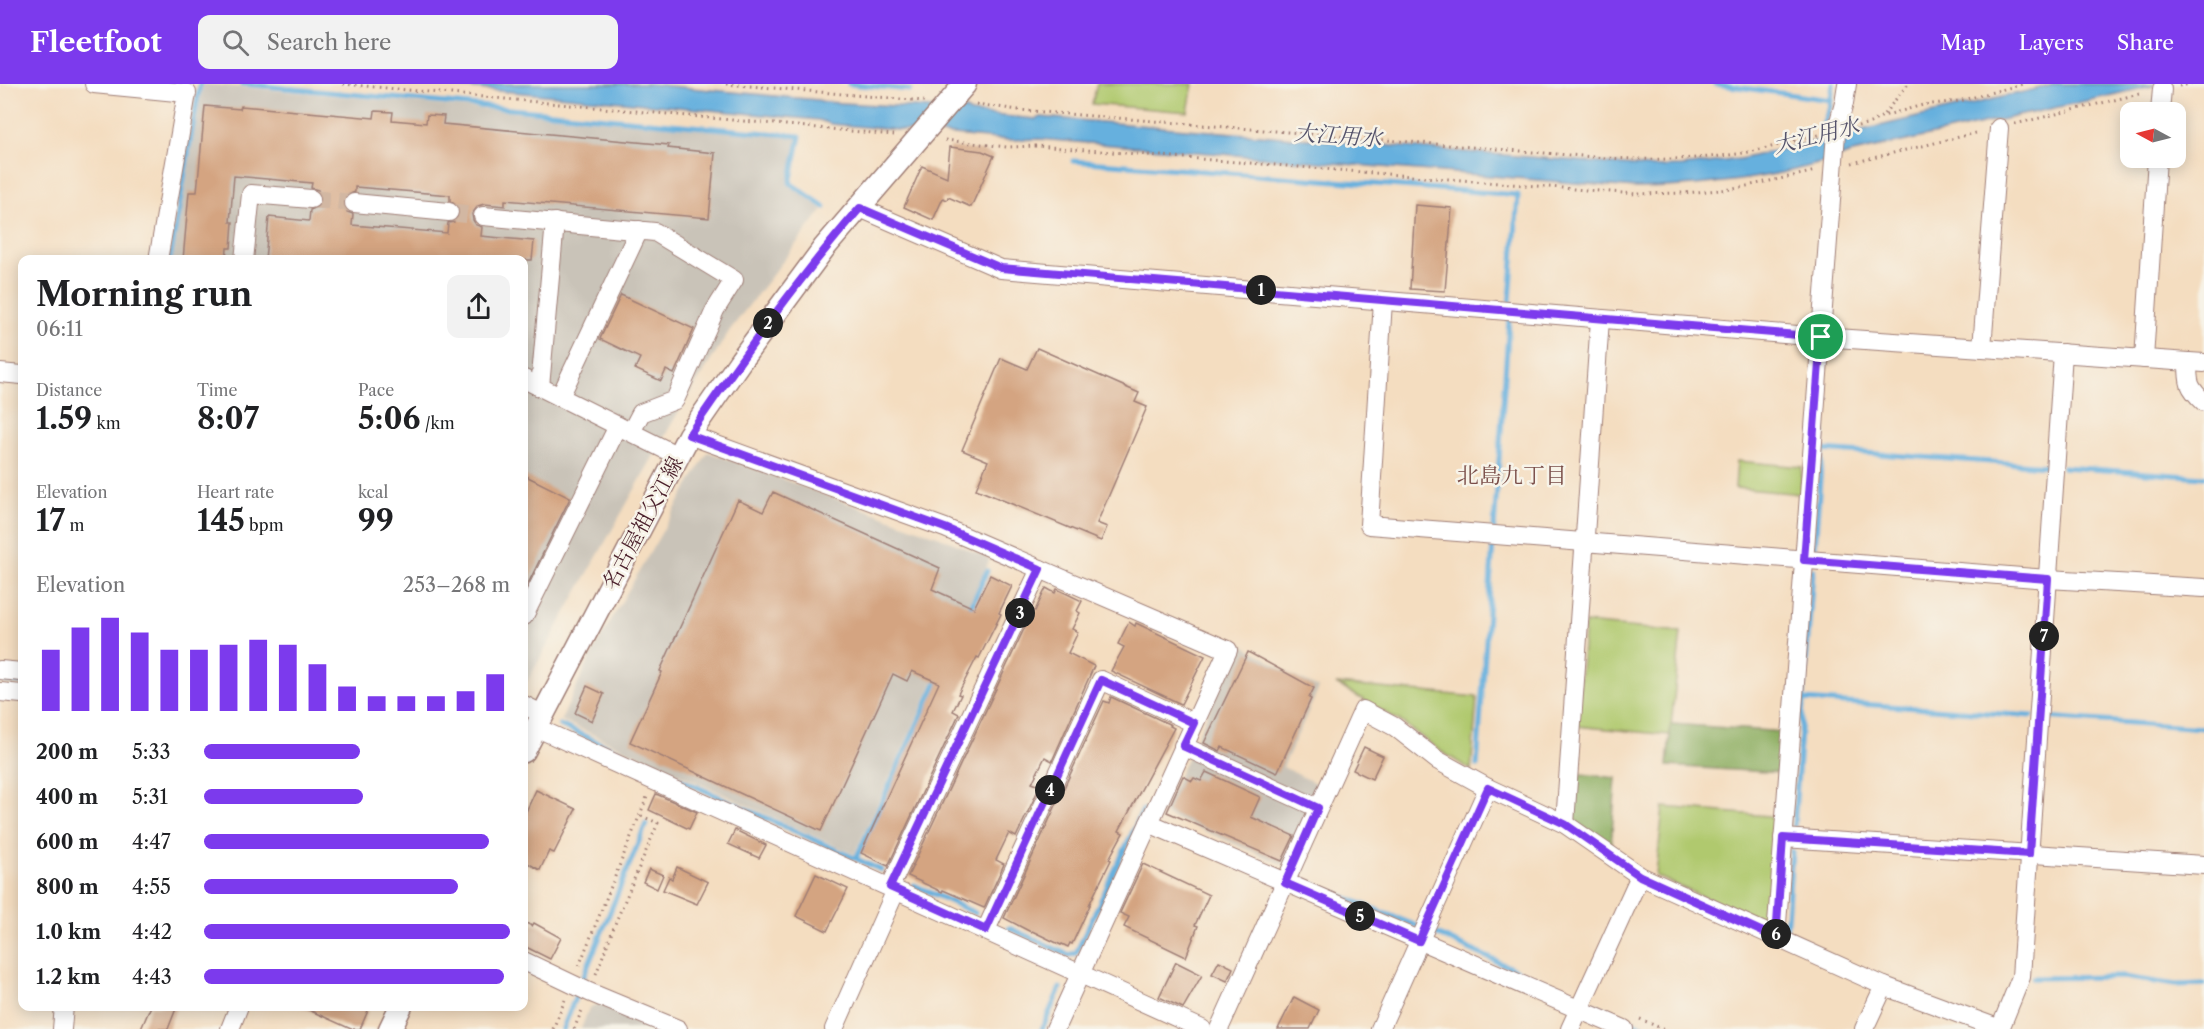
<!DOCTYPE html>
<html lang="en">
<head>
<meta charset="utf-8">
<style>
	:root { --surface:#fff; --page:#f2f2f2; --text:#202124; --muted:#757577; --accent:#7c3aed }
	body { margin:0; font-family:"Libre Caslon Text","Noto Serif JP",serif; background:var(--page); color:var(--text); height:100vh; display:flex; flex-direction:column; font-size:22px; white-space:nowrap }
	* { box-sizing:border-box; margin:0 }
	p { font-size:20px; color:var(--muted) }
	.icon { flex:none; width:33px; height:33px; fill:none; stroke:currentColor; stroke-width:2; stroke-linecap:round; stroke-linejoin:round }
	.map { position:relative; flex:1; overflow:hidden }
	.panel { position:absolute; left:18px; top:171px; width:510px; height:756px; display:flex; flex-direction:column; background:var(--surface); border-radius:12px; box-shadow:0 3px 15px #0003 }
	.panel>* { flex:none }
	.needle { width:39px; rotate:277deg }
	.buttons { position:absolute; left:2120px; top:18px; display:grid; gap:12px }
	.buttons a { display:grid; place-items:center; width:66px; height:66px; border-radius:12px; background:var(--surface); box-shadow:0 3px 15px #0003; font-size:30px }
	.pin { position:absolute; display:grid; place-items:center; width:51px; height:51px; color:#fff; margin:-26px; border:3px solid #fff; border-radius:50%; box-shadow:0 2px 6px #0007 }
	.km { position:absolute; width:30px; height:30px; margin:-15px; border-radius:50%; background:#222; color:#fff; font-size:16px; line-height:30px; text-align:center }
	.round { display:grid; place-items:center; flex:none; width:63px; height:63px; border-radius:12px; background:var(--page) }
	.head { display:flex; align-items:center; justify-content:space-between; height:102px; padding:0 18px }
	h1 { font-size:33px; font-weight:700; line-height:45px }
	.stats { display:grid; grid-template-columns:repeat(3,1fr); gap:9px; height:102px; padding:6px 18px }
	.stats div { display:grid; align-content:center }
	.stats b { font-size:30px; font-weight:700 }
	.stats small { font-size:16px; font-weight:400 }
	.stats p { font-size:16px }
	.chart { height:168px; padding:12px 18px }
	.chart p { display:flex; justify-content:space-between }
	.chart svg { width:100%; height:108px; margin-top:6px; stroke:var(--accent); stroke-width:6 }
	ul { padding:0 18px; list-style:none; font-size:20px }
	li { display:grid; grid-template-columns:96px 72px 1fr; align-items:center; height:45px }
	li i { height:15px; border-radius:8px; background:var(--accent) }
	header { display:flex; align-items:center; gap:36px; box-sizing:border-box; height:84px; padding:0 30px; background:var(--accent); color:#fff }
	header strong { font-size:28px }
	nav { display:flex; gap:33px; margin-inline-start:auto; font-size:21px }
	.search { width:420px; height:54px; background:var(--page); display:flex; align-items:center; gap:15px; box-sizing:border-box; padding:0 21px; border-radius:12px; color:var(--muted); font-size:22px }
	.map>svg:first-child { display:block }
	.industrial { fill:#c9c3b8 }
	.green { fill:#b0c96e; stroke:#7d744c; stroke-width:1.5 }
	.forest { fill:#8cad61; stroke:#6b6646; stroke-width:1.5 }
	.water { fill:#66b0de; stroke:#586884; stroke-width:1.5 }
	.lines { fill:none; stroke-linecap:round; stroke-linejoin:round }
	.stream { stroke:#66b0de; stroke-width:5 }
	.building { fill:#d4a481; fill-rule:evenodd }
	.minor-tunnel { stroke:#d2b7a2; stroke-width:18; stroke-dasharray:18 9; stroke-linecap:butt }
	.minor-casing { stroke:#9f7e76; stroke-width:20 }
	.major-casing { stroke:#9f7e76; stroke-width:25 }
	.path { stroke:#9f7e76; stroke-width:3; stroke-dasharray:1.5 4.5; stroke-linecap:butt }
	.minor { stroke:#fff; stroke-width:18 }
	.major { stroke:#fff; stroke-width:22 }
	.route-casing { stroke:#fff; stroke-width:12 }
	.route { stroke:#7c3aed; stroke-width:8 }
	.labels { text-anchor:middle; stroke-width:5; stroke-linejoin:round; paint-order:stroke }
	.street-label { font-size:21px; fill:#4a1f2b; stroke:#f7f3e8 }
	.water-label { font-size:22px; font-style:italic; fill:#54526a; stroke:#f7f3e8 }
	.neighbourhood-label { font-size:22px; fill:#7a4e49; stroke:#f7f3e8 }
</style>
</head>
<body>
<header>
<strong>Fleetfoot</strong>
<div class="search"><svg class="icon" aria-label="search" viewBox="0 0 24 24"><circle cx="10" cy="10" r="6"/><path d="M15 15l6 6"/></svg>Search here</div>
<nav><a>Map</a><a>Layers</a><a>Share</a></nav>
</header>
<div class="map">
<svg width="2204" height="945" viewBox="0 0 2204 945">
	<rect width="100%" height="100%" fill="#f7f3e8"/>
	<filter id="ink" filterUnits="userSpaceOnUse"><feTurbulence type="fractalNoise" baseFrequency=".0167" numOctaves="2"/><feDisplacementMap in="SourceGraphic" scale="12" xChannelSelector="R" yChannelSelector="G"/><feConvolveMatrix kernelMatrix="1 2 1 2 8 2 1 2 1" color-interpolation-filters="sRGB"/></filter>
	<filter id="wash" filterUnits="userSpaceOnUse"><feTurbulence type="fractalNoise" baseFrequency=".008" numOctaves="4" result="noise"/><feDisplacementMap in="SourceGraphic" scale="24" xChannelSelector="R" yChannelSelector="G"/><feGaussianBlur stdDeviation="1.35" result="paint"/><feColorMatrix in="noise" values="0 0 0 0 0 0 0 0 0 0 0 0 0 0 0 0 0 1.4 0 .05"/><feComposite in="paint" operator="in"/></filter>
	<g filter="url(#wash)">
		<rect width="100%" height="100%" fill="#f4ddc0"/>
		<g class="industrial">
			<polygon points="203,0 798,54 787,100 823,125 730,246 676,332 524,603 524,176 173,176"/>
			<polygon points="708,368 940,453 990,475 854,770 561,636 595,564"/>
			<polygon points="1240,559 1295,593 1319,604 1283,683 1319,701 1284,781 1162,729"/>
			<polygon points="600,919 660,945 581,945 589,924"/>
		</g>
		<g class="green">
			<polygon points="1097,0 1193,0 1188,28 1092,20"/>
			<polygon points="1737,377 1802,383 1801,410 1735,404"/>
			<polygon points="1585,539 1681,548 1670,651 1576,642"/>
			<polygon points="1336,600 1477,613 1471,686 1442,668 1400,637"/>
			<polygon points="1663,723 1780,733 1773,835 1764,840 1656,792"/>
		</g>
		<g class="forest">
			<polygon points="1671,640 1785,648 1782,689 1667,682"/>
			<polygon points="1572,689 1616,694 1611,763 1575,739 1570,720"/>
		</g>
		<path class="water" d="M424 0H648L818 16 825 18 966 26 971 29 1036 35 1041 33 1649 83 1682 82 1740 75 2057 0H2161L1848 70C1830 78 1812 81 1794 86 1741 98 1690 103 1636 104L1039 55 1009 56 831 40 819 36Z"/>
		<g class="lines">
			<g class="stream">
				<polyline points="242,0 800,52 790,99 825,123"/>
				<polyline points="849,0 910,6"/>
				<polyline points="1715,0 1831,16"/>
				<polyline points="1823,41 1830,22 1833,0"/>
				<polyline points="1073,77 1518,111 1510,217"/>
				<polyline points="170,176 200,0"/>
				<polyline points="1823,342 1822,366 2048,382"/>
				<polyline points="2063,383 2204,393"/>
				<polyline points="1494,444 1509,236"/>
				<polyline points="1815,464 1822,366"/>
				<polyline points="969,527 987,487"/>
				<polyline points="0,596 22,599"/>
				<polyline points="1803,616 2032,632"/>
				<polyline points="2045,633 2204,644"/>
				<polyline points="560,641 881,786"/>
				<polyline points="1477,681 1493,460"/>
				<polyline points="1794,741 1813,486"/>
				<polyline points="856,774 939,593"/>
				<polyline points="1302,796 1417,842"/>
				<polyline points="914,801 975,829"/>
				<polyline points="1009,844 1069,871 1076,869 1143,726"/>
				<polyline points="1432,848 1573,912"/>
				<polyline points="1786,848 1792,767"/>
				<polyline points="583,894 646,740"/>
				<polyline points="2033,894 2123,893 2176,901 2204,900"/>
				<polyline points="1589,919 1648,945"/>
				<polyline points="563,945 576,911"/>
				<polyline points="1042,945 1060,904"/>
			</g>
		</g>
		<g id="blocks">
			<g class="building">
				<path d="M205 22 240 25 241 22 374 34 375 27 393 28 392 36 426 39 427 31 444 32 443 40 669 61 668 64 715 69 709 134 505 116V122L484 120 478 122 472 130 473 136 476 141 482 143 481 152 534 157 532 176H265L269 133 309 137 310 126 320 122 321 111 318 106 311 104 312 99 234 92 230 138H233L231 164H227L226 176H183L189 108H197ZM355 103 450 111V117L459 123 460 130 454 138 448 139 447 149 352 141 353 130 347 128 343 119 345 112 355 108Z"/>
				<polygon points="950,63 982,67 994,72 971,123 948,113 947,116 943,114 933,136 904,123 922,82 947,93"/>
				<polygon points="1415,121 1452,124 1445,207 1410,205"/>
				<polygon points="621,211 694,245 674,290 666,286 661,297 635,285 640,274 600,255"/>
				<polygon points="1037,264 1139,309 1135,318 1147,323 1097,439 1107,443 1101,457 976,405 988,377 962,366 1001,274 1027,285"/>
				<polygon points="524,391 570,414 524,508"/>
				<polygon points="773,408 940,484 932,505 974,524 990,491 1012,502 999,529 1001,530 979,574 977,573 958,610 961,611 953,627 959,630 888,782 861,769 939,599 912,587 907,597 893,590 821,747 630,658 662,588 660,587 738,416 763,428"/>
				<polygon points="1046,504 1055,509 1057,505 1082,517 1077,527 1080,529 1072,545 1078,548 1068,569 1094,582 1052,677 1045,673 1032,699 1040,702 1016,753 1009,749 996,776 1004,780 984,824 943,806 942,808 908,792 1033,526 1035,527"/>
				<polygon points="1129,538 1135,542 1136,539 1205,572 1181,620 1111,587 1124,563 1118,560"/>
				<polygon points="1248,568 1314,604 1309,614 1311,615 1277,689 1222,663 1220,667 1204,659"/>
				<polygon points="587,602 604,610 592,637 575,629"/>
				<polygon points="1111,613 1171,641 1170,642 1174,644 1119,747 1123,749 1109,775 1111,776 1089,821 1090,821 1072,860 1070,859 1068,863 1062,860 1061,861 1032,847 1031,848 1004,834 1104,617 1109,619"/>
				<polygon points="1364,663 1383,672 1372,695 1353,686"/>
				<polygon points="1206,688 1260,713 1251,733 1294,752 1282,777 1167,728 1183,692 1192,697 1194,694 1201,697"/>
				<polygon points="536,706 576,725 554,769 549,767 540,786 524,777 524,732"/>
				<polygon points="656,710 697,728 689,745 649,726"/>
				<polygon points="735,746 766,761 759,774 728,760"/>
				<polygon points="1143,780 1209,811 1195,841 1198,842 1186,873 1124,843 1129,833 1120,829"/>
				<polygon points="677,783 708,798 697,820 663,806 669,793 672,795"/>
				<polygon points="649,785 663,791 657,805 643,798"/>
				<polygon points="816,790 848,805 827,847 796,832"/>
				<polygon points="524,838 532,842 534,839 561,854 550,875 524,862"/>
				<polygon points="1219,877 1233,884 1227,897 1212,890"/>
				<polygon points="1176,878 1202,891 1183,924 1159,913"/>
				<polygon points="1294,913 1319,926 1310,945 1278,945"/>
				<polygon points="151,922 177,922 168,945 141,945"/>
				<polygon points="300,922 370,922 360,945 351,945"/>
			</g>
		</g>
	</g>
	<g filter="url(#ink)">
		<use href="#blocks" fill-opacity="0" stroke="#9f7e76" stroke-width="1.5"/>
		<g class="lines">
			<g class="minor-tunnel">
				<polyline points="311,115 354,119"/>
				<polyline points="449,128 483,132"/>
			</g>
			<defs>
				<g id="minor">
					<polyline points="94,0 187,9 158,176"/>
					<polyline points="2160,28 2162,5"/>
					<polyline points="354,119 449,128"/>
					<polyline points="860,124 1001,185 1821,253 2204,279"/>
					<polyline points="483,132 655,148 734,196 715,226 675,316 641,329 631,348"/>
					<polyline points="244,176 251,110 311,115"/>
					<polyline points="1383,217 1369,441 2048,495 2204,504"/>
					<polyline points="1982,264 1999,44"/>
					<polyline points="2144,275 2157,74"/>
					<path d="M2188 278C2188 299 2188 303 2204 318"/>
					<polyline points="0,289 22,291"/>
					<polyline points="524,295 678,372"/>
					<polyline points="540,303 555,138"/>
					<polyline points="560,313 639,146"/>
					<polyline points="689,351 945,444 1228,566 1055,945"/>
					<polyline points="524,532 618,342"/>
					<polyline points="0,586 22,588"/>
					<polyline points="0,608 22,610"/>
					<polyline points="524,621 542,630"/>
					<polyline points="535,643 1202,945"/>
					<polyline points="1183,662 1318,724"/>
					<polyline points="1149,739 1624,945"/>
					<polyline points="1565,740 1600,235"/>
					<polyline points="1783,754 2204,781"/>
					<polyline points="890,803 1040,485"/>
					<polyline points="986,846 1101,596 1194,639"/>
					<polyline points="1776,853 1836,49 1844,19 1847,0"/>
					<polyline points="524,877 589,908 678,945"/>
					<polyline points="62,945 64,922"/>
					<polyline points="230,945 239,922"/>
					<polyline points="834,945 896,806"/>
					<polyline points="1219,945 1363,626 1395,643 1437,676 1488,704 1565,740 1640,792 1884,902 2000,945"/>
					<polyline points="1380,945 1488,704"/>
					<polyline points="1570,945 1640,792"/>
					<polyline points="1864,945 1884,902"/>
					<polyline points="2000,945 2021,893 2063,269"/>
				</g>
				<g id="major">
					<polyline points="524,667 689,351 741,276 824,164 965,0"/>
					<polyline points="390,945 401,922"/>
				</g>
			</defs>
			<use href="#minor" class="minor-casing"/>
			<use href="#major" class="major-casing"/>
			<g class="path">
				<polyline points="343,0 894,51"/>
				<polyline points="726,0 924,17"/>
				<polyline points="2179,2 2191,0"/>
				<path d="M976 20 1019 26 1606 74C1650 76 1693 76 1737 70 1764 66 1792 57 1819 51"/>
				<polyline points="1884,30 1908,0"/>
				<polyline points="2015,40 2143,9"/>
				<polyline points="1858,42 1870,39 1883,32 1923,21 1959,17 2023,0"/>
				<polyline points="945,56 1007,63 1037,62 1636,110 1684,109 1733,105 1816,87"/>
				<polyline points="1852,79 1980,48"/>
				<polyline points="579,882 647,713"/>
				<polyline points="596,890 617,835 658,739 639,731"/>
				<polyline points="1640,935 1663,945"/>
				<polyline points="553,945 565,916"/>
				<polyline points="574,945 583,924"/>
			</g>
			<use href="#minor" class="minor"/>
			<use href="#major" class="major"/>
		</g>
	</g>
	<g class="lines" filter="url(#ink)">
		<defs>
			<path id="route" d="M860 124 1001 184 1821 253 1804 476 2048 495 2029 770 1783 754 1776 854 1640 792 1565 740 1488 704 1419 857 1285 799 1318 724 1183 662 1194 639 1101 596 986 846 890 803 1040 485 945 444 689 351C743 272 798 195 860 124Z"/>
		</defs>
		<use href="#route" class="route-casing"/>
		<use href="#route" class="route"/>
	</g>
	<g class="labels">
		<g class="street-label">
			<text transform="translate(643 439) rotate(-62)" y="7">名古屋祖父江線</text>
		</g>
		<g class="water-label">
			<text transform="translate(1338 51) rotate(4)" y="8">大江用水</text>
			<text transform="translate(1816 51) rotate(-14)" y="8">大江用水</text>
		</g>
		<g class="neighbourhood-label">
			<text x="1512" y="399">北島九丁目</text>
		</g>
	</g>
</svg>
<div class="buttons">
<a><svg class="needle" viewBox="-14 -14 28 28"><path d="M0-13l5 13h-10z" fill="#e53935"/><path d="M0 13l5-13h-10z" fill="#757577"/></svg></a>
</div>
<div class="pin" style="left:1821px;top:253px;background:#1e9e55"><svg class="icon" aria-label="arrive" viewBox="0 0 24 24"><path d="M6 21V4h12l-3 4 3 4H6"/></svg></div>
<b class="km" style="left:1261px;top:206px">1</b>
<b class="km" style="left:768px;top:239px">2</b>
<b class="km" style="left:1020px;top:529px">3</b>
<b class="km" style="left:1050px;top:706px">4</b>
<b class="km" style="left:1360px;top:832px">5</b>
<b class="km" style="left:1776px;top:850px">6</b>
<b class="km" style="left:2044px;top:552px">7</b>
<section class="panel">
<div class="head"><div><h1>Morning run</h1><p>06:11</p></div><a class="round"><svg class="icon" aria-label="share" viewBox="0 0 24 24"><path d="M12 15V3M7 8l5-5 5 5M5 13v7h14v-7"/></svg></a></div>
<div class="stats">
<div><p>Distance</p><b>1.59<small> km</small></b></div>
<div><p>Time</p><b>8:07</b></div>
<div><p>Pace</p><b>5:06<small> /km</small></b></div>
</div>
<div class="stats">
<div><p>Elevation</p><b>17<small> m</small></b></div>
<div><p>Heart rate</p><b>145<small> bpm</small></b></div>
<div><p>kcal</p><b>99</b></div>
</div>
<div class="chart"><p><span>Elevation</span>253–268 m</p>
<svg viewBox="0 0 160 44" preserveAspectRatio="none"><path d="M5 44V19M15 44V10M25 44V6M35 44V12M45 44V19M55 44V19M65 44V17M75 44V15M85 44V17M95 44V25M105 44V34M115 44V38M125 44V38M135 44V38M145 44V36M155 44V29"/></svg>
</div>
<ul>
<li><b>200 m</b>5:33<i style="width:51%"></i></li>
<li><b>400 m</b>5:31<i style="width:52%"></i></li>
<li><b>600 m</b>4:47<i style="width:93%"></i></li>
<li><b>800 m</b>4:55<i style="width:83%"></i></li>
<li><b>1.0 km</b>4:42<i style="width:100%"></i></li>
<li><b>1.2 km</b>4:43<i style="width:98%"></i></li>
</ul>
</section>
</div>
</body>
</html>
